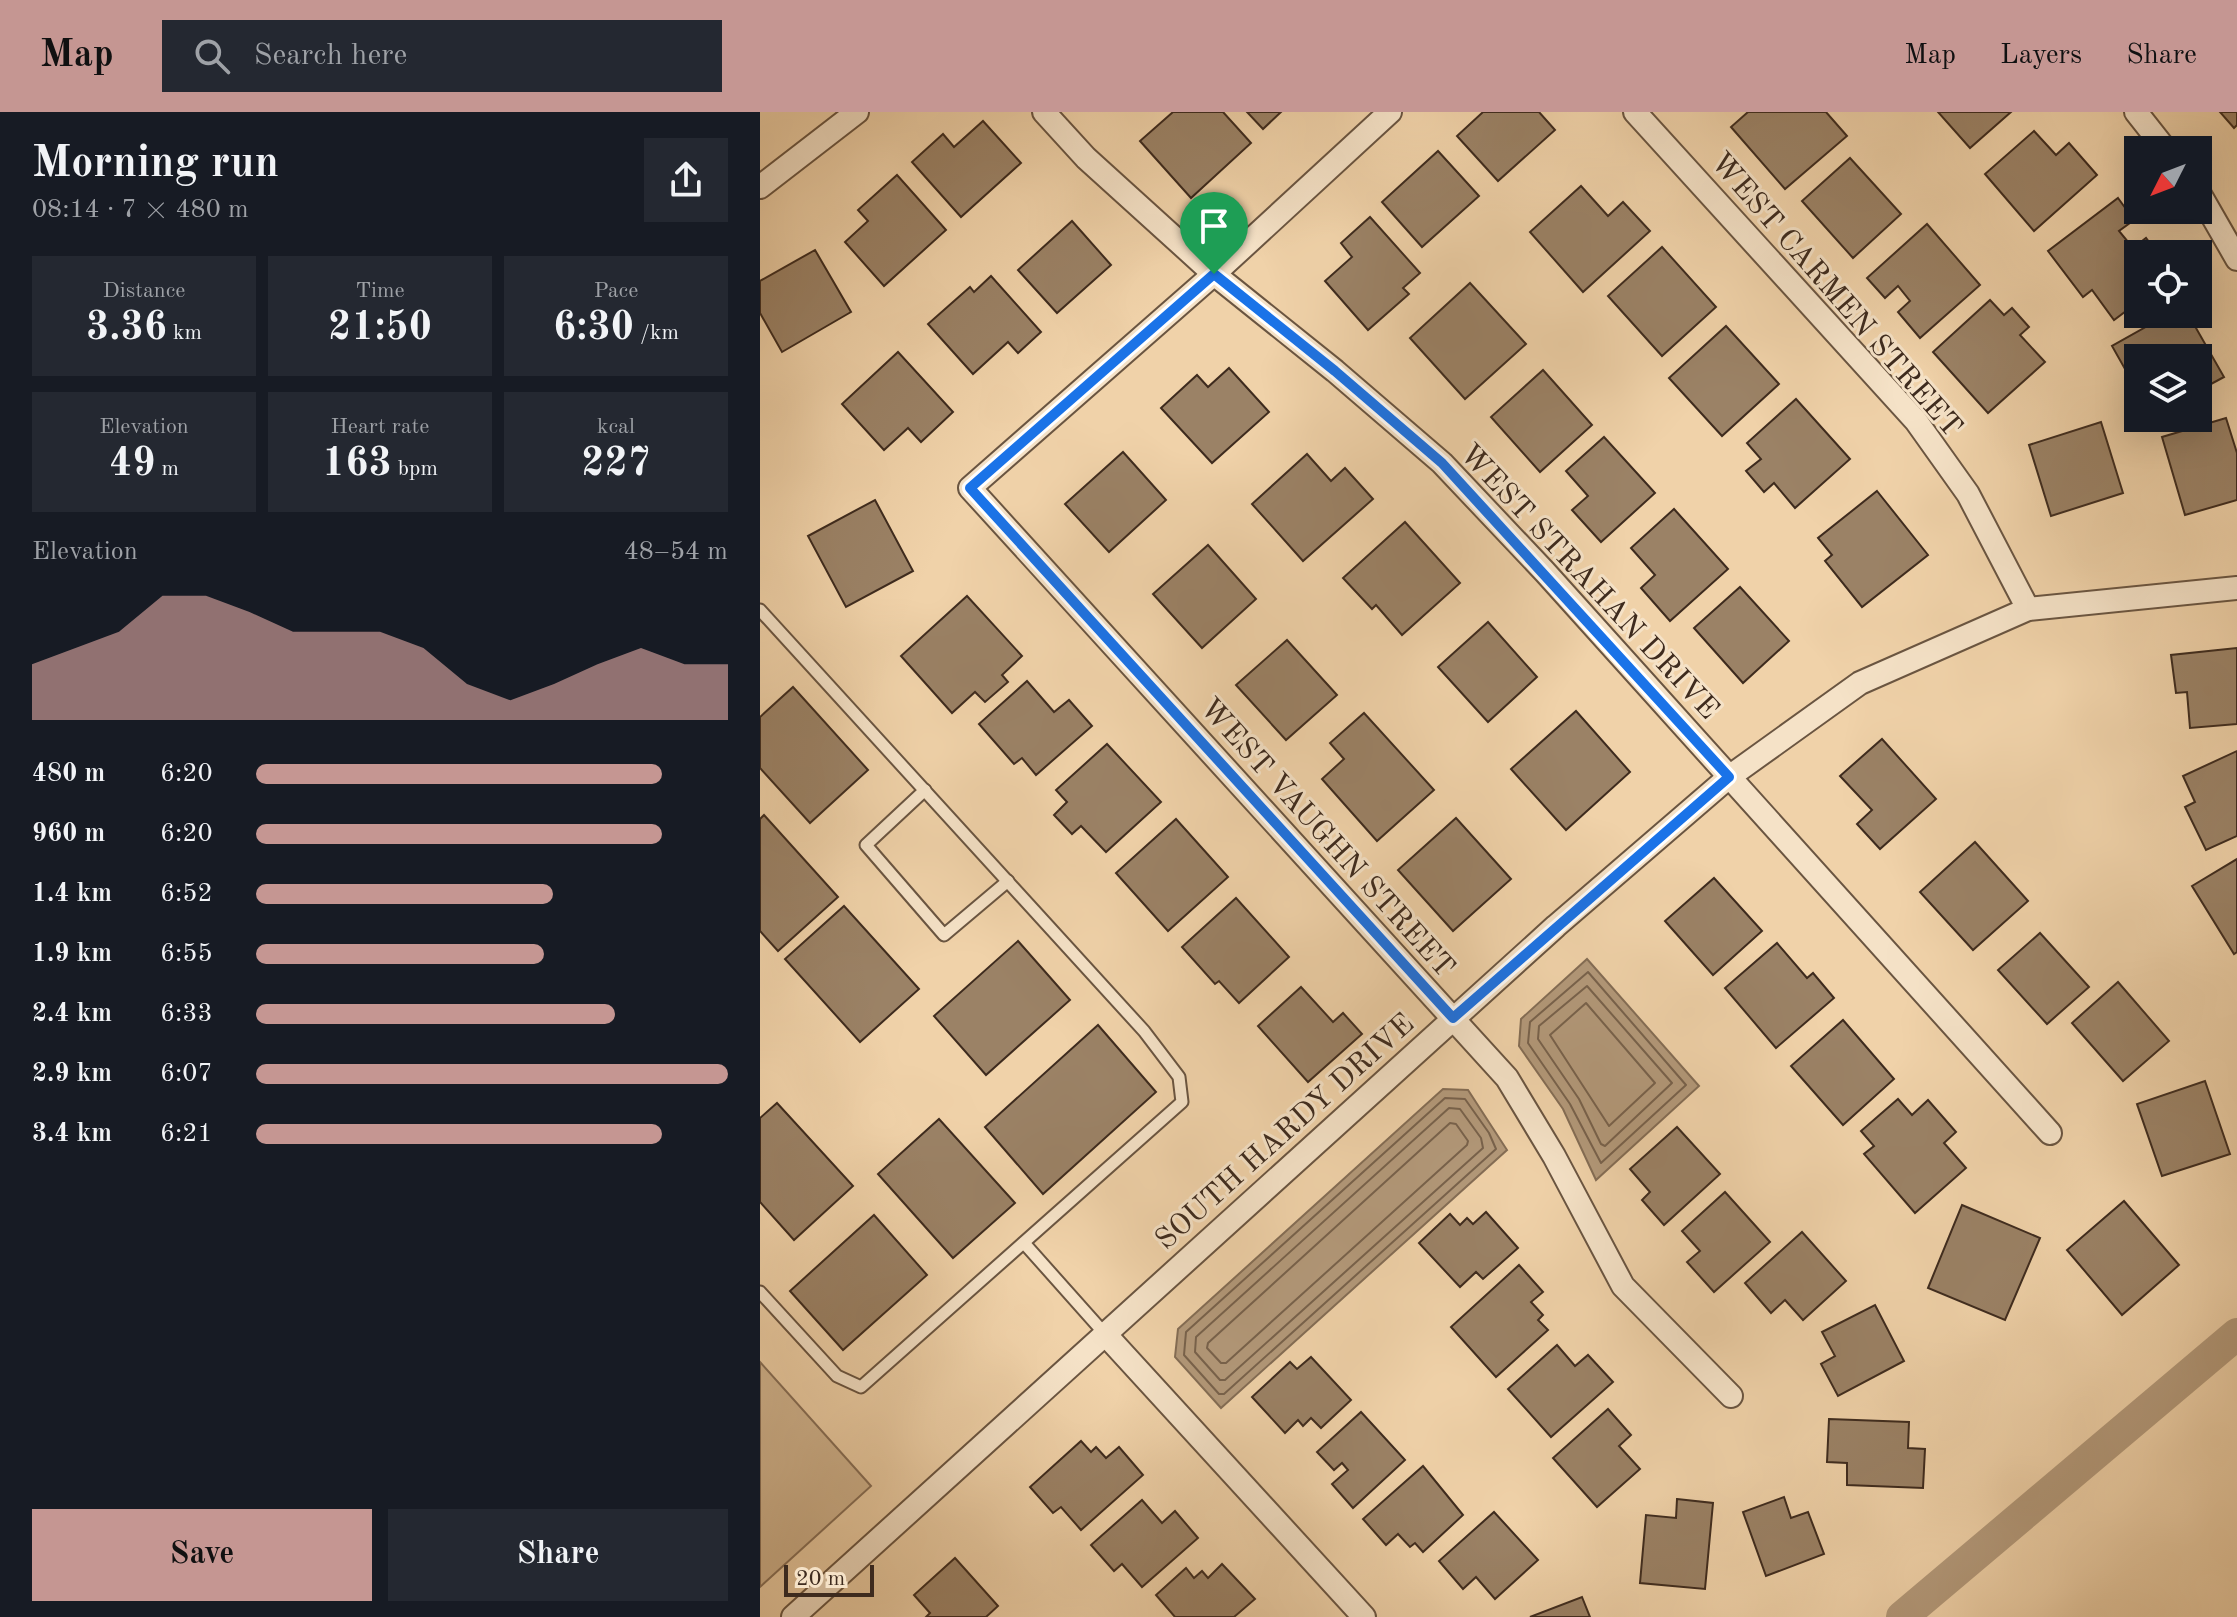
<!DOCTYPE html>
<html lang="en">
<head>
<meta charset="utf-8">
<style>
	:root { --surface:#171b24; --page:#242831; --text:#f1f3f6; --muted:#9ea1a6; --accent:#c59692 }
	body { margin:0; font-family:"Old Standard TT",serif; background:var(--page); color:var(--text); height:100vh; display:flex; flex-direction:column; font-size:30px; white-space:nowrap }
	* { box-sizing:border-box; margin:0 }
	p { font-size:26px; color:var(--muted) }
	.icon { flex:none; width:44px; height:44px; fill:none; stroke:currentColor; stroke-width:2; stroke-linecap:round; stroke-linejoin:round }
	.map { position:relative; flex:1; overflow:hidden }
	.side { display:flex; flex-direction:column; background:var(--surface); width:760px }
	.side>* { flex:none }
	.needle { width:52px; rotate:228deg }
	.tools { position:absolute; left:1364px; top:24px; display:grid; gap:16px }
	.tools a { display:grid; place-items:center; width:88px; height:88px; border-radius:0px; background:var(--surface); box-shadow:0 8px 32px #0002; font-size:40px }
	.scale { position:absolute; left:24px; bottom:20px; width:90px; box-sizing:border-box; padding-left:8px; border:4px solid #3e2b1e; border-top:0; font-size:22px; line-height:28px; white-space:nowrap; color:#3e2b1e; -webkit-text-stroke:6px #f5e2c7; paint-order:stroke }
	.pin { position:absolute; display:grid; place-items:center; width:68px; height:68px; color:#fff; margin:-82px -34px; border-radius:50% 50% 50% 0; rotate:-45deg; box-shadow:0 0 8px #0007 }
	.pin .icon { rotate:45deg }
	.round { display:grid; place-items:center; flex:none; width:84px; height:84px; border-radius:0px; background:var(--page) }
	.head { display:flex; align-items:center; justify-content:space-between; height:136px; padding:0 32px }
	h1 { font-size:44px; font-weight:800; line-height:60px }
	.metrics { display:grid; grid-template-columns:repeat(3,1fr); gap:12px; height:136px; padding:8px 32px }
	.metrics div { display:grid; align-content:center; border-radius:0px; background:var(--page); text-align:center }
	.metrics b { font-size:40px; font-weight:800 }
	.metrics small { font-size:22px; font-weight:400 }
	.metrics p { font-size:22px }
	.chart { height:224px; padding:16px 32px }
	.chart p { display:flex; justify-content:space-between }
	.chart svg { width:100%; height:144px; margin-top:8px; fill:var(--accent); opacity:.7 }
	.button { display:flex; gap:16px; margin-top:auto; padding:16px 32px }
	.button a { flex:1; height:92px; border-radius:0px; background:var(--accent); color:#111; font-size:32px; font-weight:800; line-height:92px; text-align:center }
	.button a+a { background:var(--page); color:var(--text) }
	ul { padding:0 32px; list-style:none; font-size:26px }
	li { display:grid; grid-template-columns:128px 96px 1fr; align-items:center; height:60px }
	li i { height:20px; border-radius:10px; background:var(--accent) }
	header { display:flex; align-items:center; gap:48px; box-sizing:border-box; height:112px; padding:0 40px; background:var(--accent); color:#111 }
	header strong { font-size:38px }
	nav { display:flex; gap:44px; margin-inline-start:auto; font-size:28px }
	.search { width:560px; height:72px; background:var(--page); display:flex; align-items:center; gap:20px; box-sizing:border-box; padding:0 28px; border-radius:0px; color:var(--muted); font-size:30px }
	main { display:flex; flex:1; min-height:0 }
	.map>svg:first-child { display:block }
	.green { fill:#d2b691; stroke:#887058; stroke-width:2 }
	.water { fill:#b3997a; stroke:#846d55; stroke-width:2 }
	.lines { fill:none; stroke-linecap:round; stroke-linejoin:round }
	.shore { stroke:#78624c; stroke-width:2 }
	.canal { stroke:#b3997a; stroke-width:32 }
	.building { fill:#9b8266; stroke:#3e2b1e; stroke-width:2 }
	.lane-casing { stroke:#6a5541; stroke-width:15 }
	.street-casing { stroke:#6a5541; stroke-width:26 }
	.lane { stroke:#f5e2c7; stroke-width:11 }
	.street { stroke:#f5e2c7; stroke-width:22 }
	.route-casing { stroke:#fff; stroke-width:16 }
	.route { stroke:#1a73e8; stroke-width:10 }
	.labels { text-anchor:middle; stroke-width:6; stroke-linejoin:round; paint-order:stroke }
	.street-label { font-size:30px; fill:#3e2b1e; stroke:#f5e2c7 }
</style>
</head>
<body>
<header>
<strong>Map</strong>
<div class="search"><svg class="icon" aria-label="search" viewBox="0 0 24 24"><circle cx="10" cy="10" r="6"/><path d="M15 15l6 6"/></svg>Search here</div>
<nav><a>Map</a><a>Layers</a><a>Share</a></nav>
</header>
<main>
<section class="side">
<div class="head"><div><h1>Morning run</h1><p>08:14 · 7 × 480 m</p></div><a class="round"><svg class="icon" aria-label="share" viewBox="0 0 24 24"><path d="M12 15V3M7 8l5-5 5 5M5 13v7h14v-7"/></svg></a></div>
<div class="metrics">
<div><p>Distance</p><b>3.36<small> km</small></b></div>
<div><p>Time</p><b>21:50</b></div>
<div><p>Pace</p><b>6:30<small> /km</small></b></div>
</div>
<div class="metrics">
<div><p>Elevation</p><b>49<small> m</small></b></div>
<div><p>Heart rate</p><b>163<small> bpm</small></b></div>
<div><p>kcal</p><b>227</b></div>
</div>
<div class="chart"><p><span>Elevation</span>48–54 m</p>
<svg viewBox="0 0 160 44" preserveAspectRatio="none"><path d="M0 44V27L10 22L20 17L30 6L40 6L50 11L60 17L70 17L80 17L90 22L100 33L110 38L120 33L130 27L140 22L150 27L160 27V44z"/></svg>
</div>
<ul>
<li><b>480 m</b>6:20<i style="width:86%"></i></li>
<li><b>960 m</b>6:20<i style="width:86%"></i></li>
<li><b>1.4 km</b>6:52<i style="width:63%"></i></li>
<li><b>1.9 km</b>6:55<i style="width:61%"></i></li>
<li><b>2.4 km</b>6:33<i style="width:76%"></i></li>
<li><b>2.9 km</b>6:07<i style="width:100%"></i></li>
<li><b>3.4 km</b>6:21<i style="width:86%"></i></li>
</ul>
<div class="button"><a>Save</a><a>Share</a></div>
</section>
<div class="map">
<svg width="1477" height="1505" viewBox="0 0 1477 1505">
	<rect width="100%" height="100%" fill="#f0d2a9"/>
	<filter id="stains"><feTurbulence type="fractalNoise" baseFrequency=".0025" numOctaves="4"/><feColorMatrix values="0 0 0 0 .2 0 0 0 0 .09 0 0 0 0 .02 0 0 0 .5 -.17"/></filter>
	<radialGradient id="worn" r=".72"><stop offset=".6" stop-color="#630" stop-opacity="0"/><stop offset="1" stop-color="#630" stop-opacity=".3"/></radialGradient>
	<polygon class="green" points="0,1250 111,1374 0,1475"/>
	<g class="water">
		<polygon points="827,847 939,974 836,1068 803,997 759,934 761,907"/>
		<polygon points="683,977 708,978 747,1038 461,1296 415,1245 418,1217"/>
	</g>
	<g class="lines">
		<g class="shore">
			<polygon points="828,860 926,973 841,1051 810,992 768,931 770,910"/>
			<polygon points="827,874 912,971 845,1034 841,1032 819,987 778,927 779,914"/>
			<polygon points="826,891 895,971 849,1014 790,923"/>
			<polygon points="685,986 705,987 729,1021 736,1037 464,1282 459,1282 424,1243 426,1220"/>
			<polygon points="689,996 700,997 721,1026 723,1036 465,1268 460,1268 435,1240 436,1225"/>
			<polygon points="690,1011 696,1012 708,1029 707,1033 466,1251 461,1251 447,1236 448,1231"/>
		</g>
		<polyline class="canal" points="1142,1505 1477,1222"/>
	</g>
	<g class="building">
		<polygon points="413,0 463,0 491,31 431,86 380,29"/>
		<polygon points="487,0 521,0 503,17"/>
		<polygon points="723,0 779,0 795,18 738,69 697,24"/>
		<polygon points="988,0 1066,0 1087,24 1025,77 971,15"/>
		<polygon points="1178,0 1251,0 1210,36"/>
		<polygon points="1460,0 1477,0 1477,13 1474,16"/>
		<polygon points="223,9 261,51 201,105 152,50 183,22 194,35"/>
		<polygon points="1274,19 1296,43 1309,31 1337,63 1274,119 1225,62"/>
		<polygon points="678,39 719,84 662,135 622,90"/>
		<polygon points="1090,46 1141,102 1093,146 1042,89"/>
		<polygon points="137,63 186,118 124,174 85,130 108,109 98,98"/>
		<polygon points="821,74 848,104 863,90 890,119 823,180 770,120"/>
		<polygon points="1358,86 1374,108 1359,119 1373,136 1386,126 1398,142 1378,142 1378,190 1354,208 1332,178 1323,185 1288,139"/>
		<polygon points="610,105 660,161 643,176 649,182 608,218 565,169 592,145 581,131"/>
		<polygon points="312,109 351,153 297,201 258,158"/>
		<polygon points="1167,112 1220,173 1160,226 1138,200 1150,189 1138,174 1125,186 1107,166"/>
		<polygon points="902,135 956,195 902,244 848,184"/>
		<polygon points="55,138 91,200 22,240 0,201 0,169"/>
		<polygon points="231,164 281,220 258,241 248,230 213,262 168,212 210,175 214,180"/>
		<polygon points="710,171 766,232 705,287 650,226"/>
		<polygon points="1230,188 1244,203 1252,196 1269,215 1260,223 1285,250 1228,301 1173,240"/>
		<polygon points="1409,202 1428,202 1464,265 1438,279 1438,246 1378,246 1378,280 1352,234"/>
		<polygon points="966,214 1019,272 962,324 909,266"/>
		<polygon points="138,240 193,300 161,330 148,316 124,338 82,292"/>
		<polygon points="469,256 509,300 452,351 401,296 437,263 448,275"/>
		<polygon points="783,258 832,313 780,360 731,305"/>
		<polygon points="1036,287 1090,347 1035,396 1014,371 1004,380 986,359 1001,347 987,331"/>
		<polygon points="1466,306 1477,341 1477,388 1425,403 1402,325"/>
		<polygon points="1341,310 1363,381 1291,404 1269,333"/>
		<polygon points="844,325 895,381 841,430 812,398 828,384 806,359"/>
		<polygon points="363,340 406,388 349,440 305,392"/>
		<polygon points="547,342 571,369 585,356 613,387 543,449 492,392"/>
		<polygon points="1117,379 1168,443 1102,495 1065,449 1072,443 1058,426"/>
		<polygon points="115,388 153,459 86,495 48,424"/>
		<polygon points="914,397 968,457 910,509 881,476 895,463 871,436"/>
		<polygon points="645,410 700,471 642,523 616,493 612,497 583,466"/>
		<polygon points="448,433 496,487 442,536 393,482"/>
		<polygon points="980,475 1029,529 983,571 934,516"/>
		<polygon points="207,484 262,544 242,563 248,570 225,590 215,580 192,601 141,544"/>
		<polygon points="728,510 777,565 728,610 678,555"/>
		<polygon points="527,528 577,583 526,628 476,573"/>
		<polygon points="1477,536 1477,612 1430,616 1427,580 1416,581 1411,543"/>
		<polygon points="267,569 294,600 309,588 332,614 276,663 262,646 254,652 219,612"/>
		<polygon points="33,575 108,658 50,711 0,656 0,605"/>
		<polygon points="816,599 870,660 806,718 751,657"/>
		<polygon points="604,601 674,678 617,729 562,667 584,647 570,631"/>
		<polygon points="1122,627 1176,687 1120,737 1097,712 1112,698 1080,664"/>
		<polygon points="347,632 401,690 346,740 321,714 312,722 294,703 307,690 296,678"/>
		<polygon points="1477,639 1477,724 1446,738 1425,695 1435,690 1423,664"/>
		<polygon points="4,703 78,785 18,839 0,819 0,707"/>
		<polygon points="696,706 751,767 693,819 638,758"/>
		<polygon points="416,707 468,765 408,819 356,761"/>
		<polygon points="1215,730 1268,789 1213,838 1160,780"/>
		<polygon points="1477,747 1477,840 1474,842 1432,774"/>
		<polygon points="954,766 1002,819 953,863 905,809"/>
		<polygon points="476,786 529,845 479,891 459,869 455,872 422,835"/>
		<polygon points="84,794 159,877 100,930 25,847"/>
		<polygon points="1280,821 1329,875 1287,912 1238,858"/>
		<polygon points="258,829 310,888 226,963 174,904"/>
		<polygon points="1017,831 1047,866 1053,861 1074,886 1016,936 965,876"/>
		<polygon points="1358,870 1409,929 1363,969 1312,911"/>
		<polygon points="541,875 573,910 583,901 602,922 548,970 498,914"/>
		<polygon points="1083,908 1134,967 1083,1013 1031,954"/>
		<polygon points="338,913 396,980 283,1082 225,1015"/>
		<polygon points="1445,969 1470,1042 1402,1064 1377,992"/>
		<polygon points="1138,987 1152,1003 1168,988 1196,1020 1184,1031 1206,1056 1155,1101 1104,1042 1114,1034 1101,1019"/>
		<polygon points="17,991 93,1074 34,1128 0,1090 0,1006"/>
		<polygon points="179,1007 255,1091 193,1146 118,1062"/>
		<polygon points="917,1015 960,1062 904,1113 882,1088 890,1080 870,1057"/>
		<polygon points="965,1080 1010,1130 954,1180 927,1150 940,1139 922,1119"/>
		<polygon points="1364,1089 1419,1153 1362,1203 1307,1138"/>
		<polygon points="1202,1093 1280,1126 1245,1208 1168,1176"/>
		<polygon points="726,1100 758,1136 723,1167 716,1160 700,1175 659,1131 690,1102 700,1113 707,1106 713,1112"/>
		<polygon points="114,1103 167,1163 83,1238 30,1179"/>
		<polygon points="1042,1120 1086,1169 1043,1208 1025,1188 1011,1201 985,1171"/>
		<polygon points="759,1153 783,1180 771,1190 783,1203 778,1208 788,1218 736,1265 691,1215"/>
		<polygon points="1115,1193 1144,1249 1078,1284 1061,1252 1075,1244 1062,1220"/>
		<polygon points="797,1233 815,1254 828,1243 853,1270 791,1325 748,1277"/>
		<polygon points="551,1245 591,1288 561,1316 551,1306 543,1314 538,1308 525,1321 492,1285 530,1250 537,1257"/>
		<polygon points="848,1297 871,1323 859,1334 880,1357 837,1395 793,1346"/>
		<polygon points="601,1300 645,1348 593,1396 572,1372 588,1358 582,1351 574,1358 557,1340"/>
		<polygon points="1069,1307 1149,1310 1148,1336 1165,1337 1163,1376 1087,1373 1087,1351 1067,1350"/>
		<polygon points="321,1329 331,1340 336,1335 346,1346 359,1335 383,1363 321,1418 301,1395 293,1401 270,1375"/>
		<polygon points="663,1354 703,1403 663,1440 655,1431 650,1435 638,1422 626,1433 603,1407"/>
		<polygon points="1024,1385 1031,1406 1048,1400 1064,1442 1006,1464 983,1400"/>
		<polygon points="917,1387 953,1391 945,1477 880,1471 886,1403 916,1406"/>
		<polygon points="382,1388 402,1411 415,1399 438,1426 382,1475 362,1452 354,1459 331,1433"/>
		<polygon points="734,1400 778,1448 735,1487 716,1465 703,1477 679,1449"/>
		<polygon points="195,1446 238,1494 226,1505 166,1505 170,1501 154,1483"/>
		<polygon points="462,1452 495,1487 474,1505 415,1505 396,1483 426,1456 434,1466 442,1459 448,1466"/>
		<polygon points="822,1485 830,1505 770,1505"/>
	</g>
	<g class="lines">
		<defs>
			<g id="lane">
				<polyline points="0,498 384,919 419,965 422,990 101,1275 77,1264 0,1180"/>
				<polyline points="165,678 106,733 184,823 248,769"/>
				<polyline points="264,1131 345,1222"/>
			</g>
			<g id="street">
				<polyline points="284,0 326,46 454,162 575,259 682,351 785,460 1290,1021"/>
				<polyline points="630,0 454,162 210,376 747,966 794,1044 863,1174 971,1284"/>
				<polyline points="875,0 1156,309 1208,382 1268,497"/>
				<polyline points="1376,0 1406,38"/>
				<polyline points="0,75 97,0"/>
				<polyline points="1438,79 1477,147"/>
				<polyline points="345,1222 604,1505"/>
				<polyline points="33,1505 796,814 969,665 1100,571 1268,497 1477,476"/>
			</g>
		</defs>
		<use href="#lane" class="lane-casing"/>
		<use href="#street" class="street-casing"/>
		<use href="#lane" class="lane"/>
		<use href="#street" class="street"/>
	</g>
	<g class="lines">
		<defs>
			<polygon id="route" points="454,162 575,259 682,351 969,665 693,906 210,376"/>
		</defs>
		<use href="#route" class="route-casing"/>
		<use href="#route" class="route"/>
	</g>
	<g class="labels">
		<g class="street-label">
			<text transform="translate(1077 182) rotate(49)" y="10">WEST CARMEN STREET</text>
			<text transform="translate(830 469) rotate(47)" y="10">WEST STRAHAN DRIVE</text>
			<text transform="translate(568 725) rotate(48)" y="10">WEST VAUGHN STREET</text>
			<text transform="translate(524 1019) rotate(-42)" y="10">SOUTH HARDY DRIVE</text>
		</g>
	</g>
	<rect width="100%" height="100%" filter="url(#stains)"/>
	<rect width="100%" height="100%" fill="url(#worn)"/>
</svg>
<div class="tools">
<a><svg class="needle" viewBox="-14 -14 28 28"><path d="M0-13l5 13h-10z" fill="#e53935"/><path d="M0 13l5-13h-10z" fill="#9ea1a6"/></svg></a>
<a><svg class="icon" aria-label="locate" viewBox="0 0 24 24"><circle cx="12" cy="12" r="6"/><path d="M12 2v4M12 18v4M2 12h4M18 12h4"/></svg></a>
<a><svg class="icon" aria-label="layers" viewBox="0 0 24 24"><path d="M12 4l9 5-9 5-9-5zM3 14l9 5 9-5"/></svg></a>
</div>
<div class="scale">20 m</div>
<div class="pin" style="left:454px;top:162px;background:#1e9e55"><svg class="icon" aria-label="arrive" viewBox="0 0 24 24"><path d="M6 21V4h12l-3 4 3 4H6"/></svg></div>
</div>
</main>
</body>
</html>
